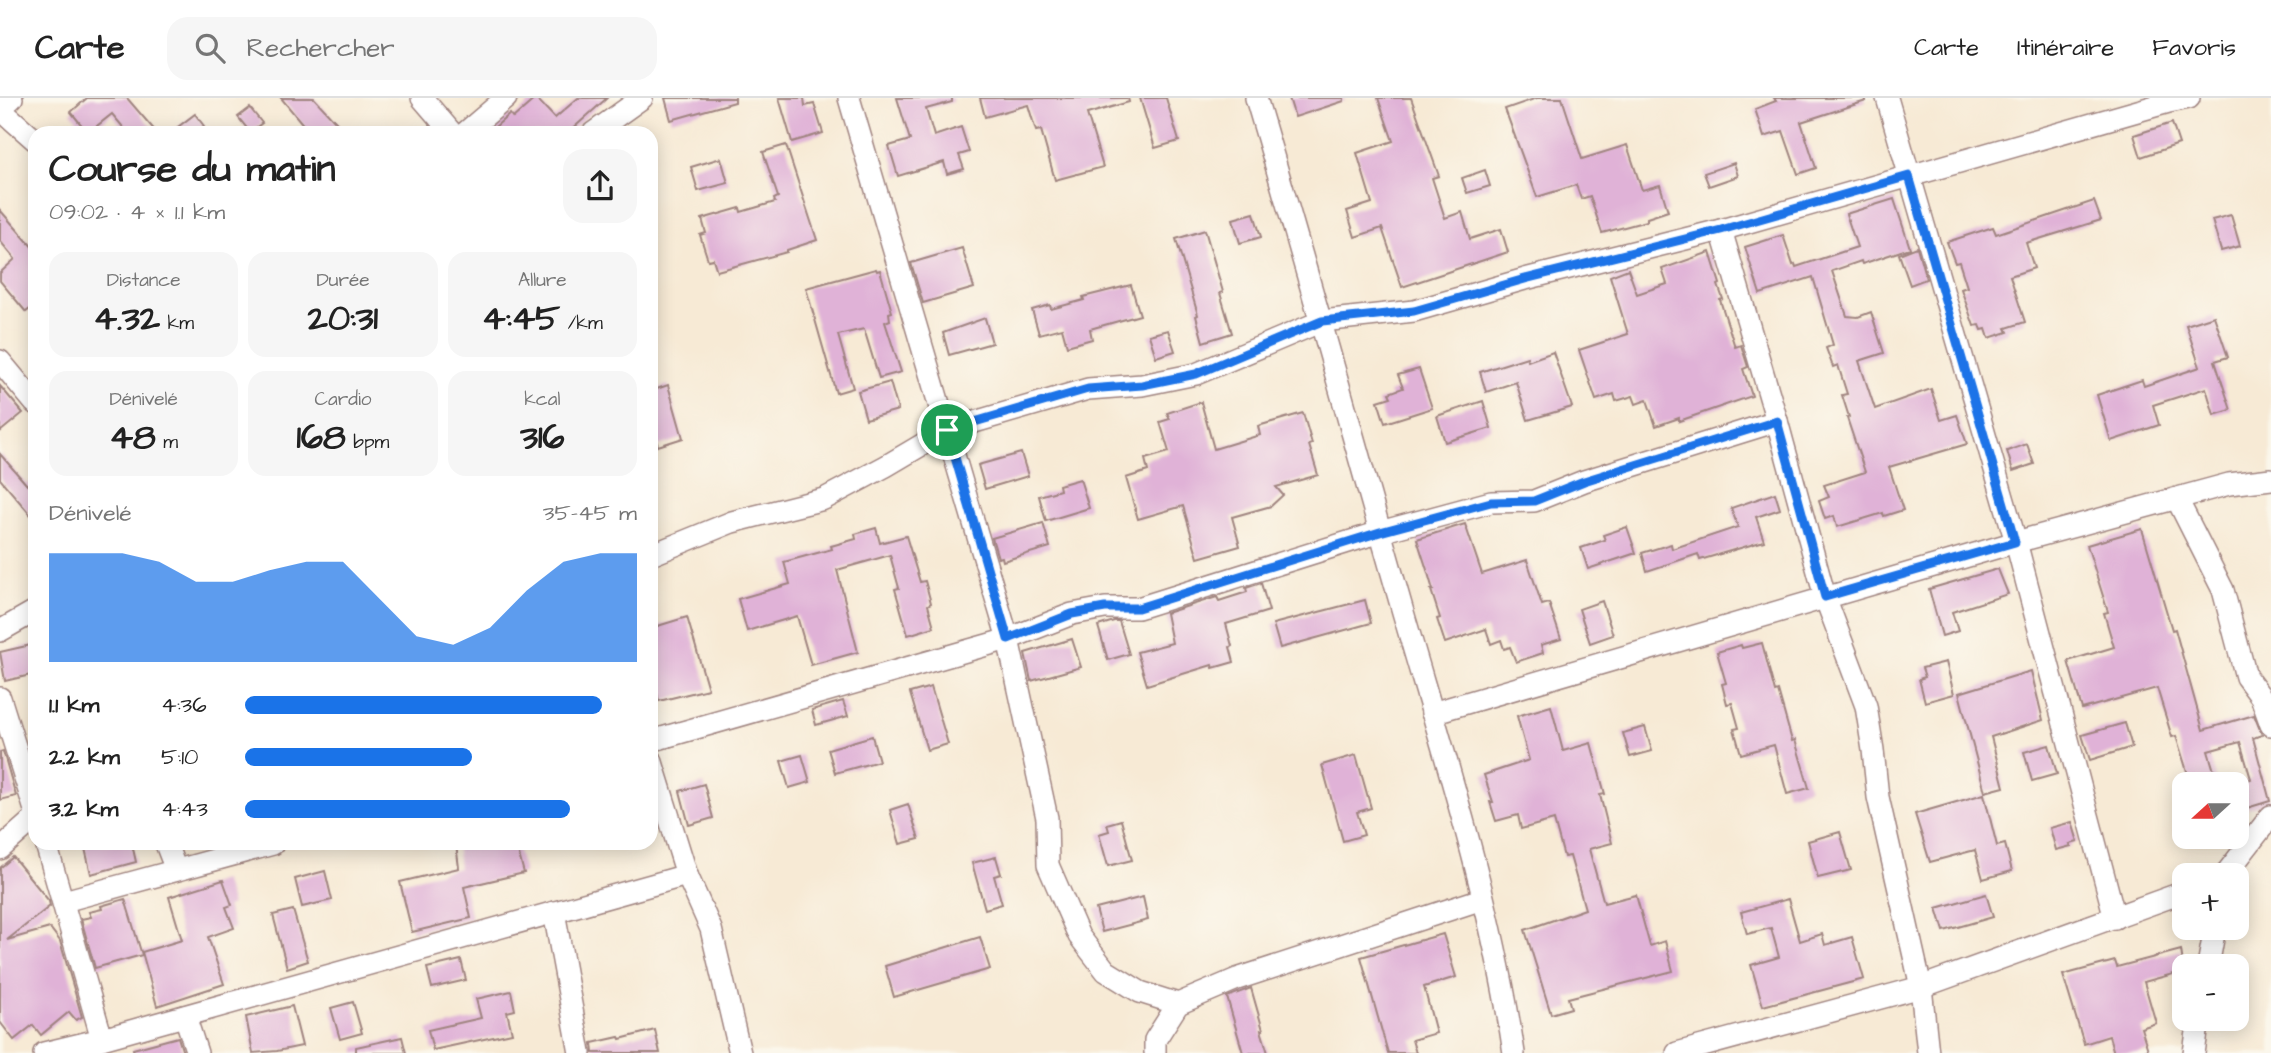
<!DOCTYPE html>
<html lang="fr">
<head>
<meta charset="utf-8">
<style>
	:root { --surface:#fff; --page:#f6f6f6; --text:#222; --muted:#767676; --line:#e0e0e0; --accent:#1a73e8 }
	body { margin:0; font-family:"Architects Daughter",sans-serif; background:var(--page); color:var(--text); height:100vh; display:flex; flex-direction:column; font-size:26px; white-space:nowrap }
	* { box-sizing:border-box; margin:0 }
	p { font-size:23px; color:var(--muted) }
	.icon { flex:none; width:38px; height:38px; fill:none; stroke:currentColor; stroke-width:2; stroke-linecap:round; stroke-linejoin:round }
	.map { position:relative; flex:1; overflow:hidden }
	.side { position:absolute; left:28px; top:28px; width:630px; height:724px; display:flex; flex-direction:column; background:var(--surface); border-radius:21px; box-shadow:0 4px 18px #0003 }
	.side>* { flex:none }
	.needle { width:46px; rotate:249deg }
	.tools { position:absolute; left:2172px; top:674px; display:grid; gap:14px }
	.tools a { display:grid; place-items:center; width:77px; height:77px; border-radius:14px; background:var(--surface); box-shadow:0 4px 18px #0003; font-size:35px }
	.pin { position:absolute; display:grid; place-items:center; width:60px; height:60px; color:#fff; margin:-30px; border:4px solid #fff; border-radius:50%; box-shadow:0 2px 7px #0007 }
	.round { display:grid; place-items:center; flex:none; width:74px; height:74px; border-radius:21px; background:var(--page) }
	.head { display:flex; align-items:center; justify-content:space-between; height:119px; padding:0 21px }
	h1 { font-size:38px; font-weight:700; line-height:52px }
	.stats { display:grid; grid-template-columns:repeat(3,1fr); gap:10px; height:119px; padding:7px 21px }
	.stats div { display:grid; align-content:center; border-radius:18px; background:var(--page); text-align:center }
	.stats b { font-size:35px; font-weight:700 }
	.stats small { font-size:19px; font-weight:400 }
	.stats p { font-size:19px }
	.chart { height:196px; padding:14px 21px }
	.chart p { display:flex; justify-content:space-between }
	.chart svg { width:100%; height:126px; margin-top:7px; fill:var(--accent); opacity:.7 }
	ul { padding:0 21px; list-style:none; font-size:23px }
	li { display:grid; grid-template-columns:112px 84px 1fr; align-items:center; height:52px }
	li i { height:18px; border-radius:9px; background:var(--accent) }
	header { display:flex; align-items:center; gap:42px; box-sizing:border-box; height:98px; padding:0 35px; background:var(--surface); border-bottom:2px solid var(--line) }
	header strong { font-size:33px }
	nav { display:flex; gap:38px; margin-inline-start:auto; font-size:24px }
	.search { width:490px; height:63px; background:var(--page); display:flex; align-items:center; gap:18px; box-sizing:border-box; padding:0 24px; border-radius:21px; color:var(--muted); font-size:26px }
	.map>svg:first-child { display:block }
	.building { fill:#e0b2d7 }
	.lines { fill:none; stroke-linecap:round; stroke-linejoin:round }
	.minor-casing { stroke:#a08480; stroke-width:24 }
	.minor { stroke:#fff; stroke-width:21 }
	.route-casing { stroke:#fff; stroke-width:14 }
	.route { stroke:#1a73e8; stroke-width:9 }
</style>
</head>
<body>
<header>
<strong>Carte</strong>
<div class="search"><svg class="icon" aria-label="search" viewBox="0 0 24 24"><circle cx="10" cy="10" r="6"/><path d="M15 15l6 6"/></svg>Rechercher</div>
<nav><a>Carte</a><a>Itinéraire</a><a>Favoris</a></nav>
</header>
<div class="map">
<svg width="2271" height="955" viewBox="0 0 2271 955">
	<rect width="100%" height="100%" fill="#fbf7ec"/>
	<filter id="ink" filterUnits="userSpaceOnUse"><feTurbulence type="fractalNoise" baseFrequency=".0143" numOctaves="2"/><feDisplacementMap in="SourceGraphic" scale="14" xChannelSelector="R" yChannelSelector="G"/><feConvolveMatrix kernelMatrix="1 2 1 2 8 2 1 2 1" color-interpolation-filters="sRGB"/></filter>
	<filter id="wash" filterUnits="userSpaceOnUse"><feTurbulence type="fractalNoise" baseFrequency=".00686" numOctaves="4" result="noise"/><feDisplacementMap in="SourceGraphic" scale="28" xChannelSelector="R" yChannelSelector="G"/><feGaussianBlur stdDeviation="1.57" result="paint"/><feColorMatrix in="noise" values="0 0 0 0 0 0 0 0 0 0 0 0 0 0 0 0 0 1.4 0 .05"/><feComposite in="paint" operator="in"/></filter>
	<g filter="url(#wash)">
		<rect width="100%" height="100%" fill="#f7ead5"/>
		<g id="blocks">
			<g class="building">
				<polygon points="87,0 127,0 157,35 128,35 112,16 88,35 71,14"/>
				<polygon points="281,0 314,0 346,35 310,35"/>
				<polygon points="536,0 555,20 578,0 607,0 568,35 488,35 510,16 513,20"/>
				<polygon points="665,0 735,0 735,4 671,22"/>
				<polygon points="779,0 804,0 805,8 814,6 823,35 792,44"/>
				<polygon points="897,0 952,0 952,4 926,11 934,38 961,29 969,54 959,57 964,71 947,76 944,64 898,78 889,48 910,42"/>
				<polygon points="980,0 1128,0 1129,4 1087,16 1103,69 1055,82 1041,32 1036,33 1028,7 985,19"/>
				<polygon points="1140,0 1166,0 1179,43 1155,50"/>
				<polygon points="1289,0 1344,0 1344,3 1295,19"/>
				<polygon points="1378,0 1411,0 1439,78 1432,80 1445,120 1462,114 1470,141 1501,131 1508,154 1402,189 1382,130 1355,139 1347,113 1372,105 1357,55 1393,43"/>
				<polygon points="1537,0 1562,0 1582,61 1627,47 1642,92 1660,87 1668,113 1647,120 1647,123 1602,135 1590,98 1581,101 1576,87 1537,99 1505,11"/>
				<polygon points="1774,0 1865,0 1866,3 1801,24 1816,70 1798,76 1783,33 1764,39 1755,11 1776,3"/>
				<polygon points="250,10 262,25 250,34 238,19"/>
				<polygon points="195,16 204,28 195,35 170,35"/>
				<polygon points="2172,25 2179,46 2141,59 2134,37"/>
				<polygon points="786,47 817,142 787,152 787,154 717,173 713,161 708,162 700,137 706,135 702,121 740,110 741,114 775,104 774,101 778,99 763,54"/>
				<polygon points="721,60 728,85 698,93 691,69"/>
				<polygon points="1734,65 1738,78 1709,88 1704,75"/>
				<polygon points="1485,72 1490,88 1467,95 1462,80"/>
				<polygon points="1894,101 1910,150 1862,166 1861,163 1832,173 1847,218 1858,219 1871,214 1884,255 1859,263 1875,311 1931,291 1941,322 1957,317 1967,346 1889,369 1903,412 1884,418 1883,415 1837,429 1834,418 1825,421 1819,403 1829,399 1824,387 1865,374 1847,320 1849,319 1842,297 1847,296 1838,267 1833,269 1826,250 1833,247 1813,179 1760,196 1745,149 1783,137 1793,167 1795,166 1796,169 1857,149 1846,116"/>
				<polygon points="2094,103 2101,122 2026,145 2034,170 2010,178 2025,224 2006,230 2008,234 1989,240 1986,231 1982,232 1980,227 1974,228 1961,191 1967,189 1959,164 1955,165 1947,144 1993,129 1996,136"/>
				<polygon points="0,112 35,152 35,207 26,214 0,183 0,175 15,161 0,143"/>
				<polygon points="1254,115 1261,139 1240,145 1233,121"/>
				<polygon points="2231,117 2240,148 2221,153 2212,122"/>
				<polygon points="1205,132 1223,194 1220,195 1232,235 1203,244 1196,218 1198,217 1176,141"/>
				<polygon points="1917,149 1926,181 1910,187 1899,156"/>
				<polygon points="962,150 974,190 923,205 911,165"/>
				<polygon points="1710,154 1720,186 1718,187 1723,201 1720,202 1735,249 1741,247 1748,269 1743,271 1752,298 1679,323 1679,320 1656,328 1647,302 1636,306 1633,298 1616,303 1614,296 1596,302 1579,252 1628,236 1610,178 1628,171 1637,196 1667,186 1662,171"/>
				<polygon points="876,171 877,173 880,172 892,214 889,215 890,222 885,224 901,274 879,280 864,231 838,237 853,290 836,295 806,190"/>
				<polygon points="1131,187 1140,217 1090,231 1092,241 1067,248 1062,230 1039,236 1032,212 1050,207 1051,211 1084,202 1083,199"/>
				<polygon points="2214,218 2228,259 2215,263 2231,312 2214,317 2206,290 2153,307 2159,327 2111,343 2097,297 2142,282 2144,288 2200,269 2186,227"/>
				<polygon points="985,220 992,245 949,257 943,235"/>
				<polygon points="1168,232 1175,253 1156,259 1149,237"/>
				<polygon points="1553,254 1572,309 1528,322 1516,284 1486,294 1480,274 1527,259 1528,263"/>
				<polygon points="1419,271 1432,310 1385,325 1378,303 1391,299 1389,295 1403,290 1398,277"/>
				<polygon points="890,284 898,312 866,321 858,293"/>
				<polygon points="668,287 683,340 658,348 651,324 651,293"/>
				<polygon points="0,288 23,315 0,334"/>
				<polygon points="1483,303 1491,330 1445,344 1437,318"/>
				<polygon points="1201,304 1214,351 1260,337 1258,328 1303,315 1312,346 1309,347 1318,377 1276,389 1283,397 1271,408 1232,419 1240,448 1198,460 1183,408 1138,421 1126,380 1148,373 1145,361 1169,354 1160,324 1170,321 1167,315"/>
				<polygon points="2027,346 2034,366 2013,373 2007,353"/>
				<polygon points="1021,355 1028,378 985,391 978,367"/>
				<polygon points="0,356 27,387 35,380 35,422 0,381"/>
				<polygon points="1080,381 1089,410 1046,423 1039,398 1060,392 1059,387"/>
				<polygon points="1775,395 1780,411 1756,419 1764,443 1700,462 1698,456 1647,473 1642,455 1671,446 1672,451 1738,429 1731,410"/>
				<polygon points="1043,425 1050,449 1003,463 1002,459 998,460 992,440"/>
				<polygon points="1465,426 1482,476 1527,462 1542,507 1549,505 1561,541 1541,547 1543,555 1516,564 1510,549 1504,551 1501,542 1491,546 1486,531 1445,545 1437,521 1440,520 1431,492 1433,492 1428,475 1417,441"/>
				<polygon points="1627,429 1636,455 1588,471 1581,450 1605,442 1603,437"/>
				<polygon points="876,430 880,445 906,438 920,484 925,483 931,505 928,507 934,529 908,537 895,491 899,490 890,457 837,472 858,554 811,567 797,518 747,533 738,501 790,486 784,464 832,451 831,448 856,441 855,436"/>
				<polygon points="2142,431 2172,532 2175,531 2203,632 2254,617 2262,637 2253,640 2270,703 2247,710 2240,685 2251,681 2240,644 2208,653 2218,686 2191,686 2176,638 2172,639 2157,590 2082,611 2068,563 2114,549 2104,515 2108,514 2087,447"/>
				<polygon points="1998,471 2008,496 1952,514 1958,533 1942,538 1929,491"/>
				<polygon points="1261,485 1269,513 1226,526 1232,548 1230,549 1234,564 1213,570 1212,567 1147,587 1137,554 1172,545 1166,515 1217,499 1219,503 1247,494 1246,490"/>
				<polygon points="1365,502 1371,525 1280,550 1273,526"/>
				<polygon points="1602,503 1613,537 1590,545 1579,511"/>
				<polygon points="687,519 708,591 659,603 651,573 651,530"/>
				<polygon points="1114,523 1119,523 1129,556 1108,562 1098,528"/>
				<polygon points="1072,541 1081,569 1031,583 1025,555"/>
				<polygon points="1762,545 1775,594 1778,593 1792,643 1795,642 1809,690 1787,696 1774,647 1741,656 1734,631 1739,630 1732,605 1727,606 1722,586 1726,585 1717,554 1741,547 1742,550"/>
				<polygon points="35,546 35,576 5,583 0,554"/>
				<polygon points="1946,564 1954,596 1925,604 1919,581 1925,579 1922,570"/>
				<polygon points="2031,573 2043,622 1991,639 2004,689 1985,694 1959,595"/>
				<polygon points="931,589 948,646 927,652 910,595"/>
				<polygon points="843,603 848,618 816,627 812,612"/>
				<polygon points="1551,608 1563,653 1591,645 1605,696 1600,697 1612,745 1589,751 1604,805 1636,797 1650,848 1665,843 1673,873 1568,900 1571,910 1551,916 1525,832 1585,811 1570,758 1564,759 1554,722 1521,731 1518,717 1496,723 1490,704 1493,704 1484,677 1529,662 1517,618"/>
				<polygon points="2125,625 2132,649 2090,662 2082,637"/>
				<polygon points="1645,629 1652,653 1630,659 1623,635"/>
				<polygon points="872,638 879,663 835,675 828,651"/>
				<polygon points="2049,647 2057,676 2032,683 2024,654"/>
				<polygon points="3,653 16,698 0,702 0,654"/>
				<polygon points="802,657 810,684 789,690 781,663"/>
				<polygon points="1356,657 1371,710 1357,714 1364,737 1343,743 1322,667"/>
				<polygon points="704,686 713,720 689,727 680,693"/>
				<polygon points="1984,696 1997,748 2005,746 2012,773 1983,781 1975,752 1930,764 1915,716"/>
				<polygon points="908,706 919,741 900,746 890,712"/>
				<polygon points="1121,722 1132,762 1108,768 1099,736 1109,733 1107,726"/>
				<polygon points="2072,724 2078,744 2070,746 2071,748 2056,752 2050,730"/>
				<polygon points="1840,734 1851,772 1818,780 1808,743"/>
				<polygon points="84,746 132,746 136,764 91,776"/>
				<polygon points="456,746 516,746 524,775 464,789 471,820 412,834 400,784 459,770"/>
				<polygon points="13,759 49,803 50,808 7,842 50,830 60,843 82,919 76,922 69,914 41,937 33,927 14,942 0,924 0,770"/>
				<polygon points="996,759 1001,776 994,778 1002,806 985,811 972,765"/>
				<polygon points="325,773 332,802 302,809 295,781"/>
				<polygon points="223,782 232,807 226,809 234,830 208,839 224,886 157,908 142,854 182,842 169,799"/>
				<polygon points="1986,796 1993,819 1944,833 1937,810"/>
				<polygon points="1143,799 1148,822 1102,834 1096,811"/>
				<polygon points="125,801 142,857 95,870 81,821 91,819 89,814 102,811 101,808"/>
				<polygon points="1788,801 1800,843 1822,836 1825,847 1852,839 1864,881 1763,908 1751,867 1779,859 1771,830 1747,836 1741,814"/>
				<polygon points="293,812 308,863 287,870 273,817"/>
				<polygon points="1443,836 1456,879 1424,889 1436,935 1412,942 1416,955 1388,955 1361,859"/>
				<polygon points="980,839 990,871 894,899 885,868"/>
				<polygon points="2181,852 2184,873 2144,884 2156,925 2141,930 2148,952 2137,955 2114,955 2109,938 2084,946 2063,877 2115,863 2117,869"/>
				<polygon points="461,862 466,882 432,890 427,870"/>
				<polygon points="1251,890 1263,932 1261,932 1268,955 1243,955 1227,899"/>
				<polygon points="511,893 515,912 507,914 512,935 433,952 428,932 481,920 476,901"/>
				<polygon points="353,904 362,935 340,941 331,910"/>
				<polygon points="292,908 302,948 277,953 253,955 246,919"/>
				<polygon points="655,932 660,955 593,955 592,945 619,939 620,941"/>
				<polygon points="178,939 183,955 134,955 133,951"/>
				<polygon points="402,939 406,955 356,955 356,949"/>
			</g>
		</g>
	</g>
	<g filter="url(#ink)">
		<use href="#blocks" fill-opacity="0" stroke="#a08480" stroke-width="2"/>
		<g class="lines">
			<defs>
				<g id="minor">
					<polyline points="12,0 0,11 35,42"/>
					<polyline points="422,0 452,35"/>
					<polyline points="849,0 1008,541 1047,720 1048,767 1079,838 1106,873 1140,894 1178,906"/>
					<path d="M1256 0C1307 171 1354 343 1403 514 1445 659 1492 805 1514 955"/>
					<polyline points="1887,0 2016,444 2115,820"/>
					<polyline points="465,35 506,0"/>
					<polyline points="593,35 642,0"/>
					<polyline points="1721,132 1777,323 1825,499 1866,608 1873,652 1878,699 1921,889 1928,955"/>
					<polyline points="0,263 35,305"/>
					<polyline points="2177,401 2223,492 2246,579 2261,599 2271,627"/>
					<polyline points="651,457 732,424 824,401 886,368 947,332 1088,291 1142,287 1196,276 1322,223 1414,213 1525,181 1721,132 2169,4 2189,0"/>
					<polyline points="0,533 35,513"/>
					<polyline points="0,600 35,712"/>
					<polyline points="1432,615 2016,444 2229,386 2271,381"/>
					<polyline points="651,643 1008,541 1072,516 1105,510 1138,510 1380,434 1491,404 1534,403 1584,383 1777,323"/>
					<polyline points="651,661 687,777 711,831 740,955"/>
					<polyline points="46,746 102,941"/>
					<polyline points="166,746 176,772"/>
					<polyline points="0,751 35,720"/>
					<polyline points="2225,777 2271,718"/>
					<polyline points="64,803 273,746"/>
					<polyline points="554,814 580,955"/>
					<polyline points="2208,868 2215,830"/>
					<polyline points="185,918 197,955"/>
					<polyline points="44,955 102,941 687,777"/>
					<polyline points="1155,955 1155,942 1178,906 1237,881 1482,801"/>
					<polyline points="1677,955 1921,889 2184,794"/>
					<polyline points="2194,955 2199,920"/>
				</g>
			</defs>
			<use href="#minor" class="minor-casing"/>
			<use href="#minor" class="minor"/>
		</g>
	</g>
	<g class="lines" filter="url(#ink)">
		<defs>
			<polygon id="route" points="1909,78 2015,444 1825,499 1777,323 1584,383 1534,403 1491,404 1380,434 1138,510 1105,510 1072,516 1008,541 947,332 1088,291 1142,287 1196,276 1322,223 1414,213 1525,181 1721,132"/>
		</defs>
		<use href="#route" class="route-casing"/>
		<use href="#route" class="route"/>
	</g>
</svg>
<div class="tools">
<a><svg class="needle" viewBox="-14 -14 28 28"><path d="M0-13l5 13h-10z" fill="#e53935"/><path d="M0 13l5-13h-10z" fill="#767676"/></svg></a>
<a>+</a>
<a>−</a>
</div>
<div class="pin" style="left:947px;top:332px;background:#1e9e55"><svg class="icon" aria-label="arrive" viewBox="0 0 24 24"><path d="M6 21V4h12l-3 4 3 4H6"/></svg></div>
<section class="side">
<div class="head"><div><h1>Course du matin</h1><p>09:02 · 4 × 1.1 km</p></div><a class="round"><svg class="icon" aria-label="share" viewBox="0 0 24 24"><path d="M12 15V3M7 8l5-5 5 5M5 13v7h14v-7"/></svg></a></div>
<div class="stats">
<div><p>Distance</p><b>4.32<small> km</small></b></div>
<div><p>Durée</p><b>20:31</b></div>
<div><p>Allure</p><b>4:45<small> /km</small></b></div>
</div>
<div class="stats">
<div><p>Dénivelé</p><b>48<small> m</small></b></div>
<div><p>Cardio</p><b>168<small> bpm</small></b></div>
<div><p>kcal</p><b>316</b></div>
</div>
<div class="chart"><p><span>Dénivelé</span>35–45 m</p>
<svg viewBox="0 0 160 44" preserveAspectRatio="none"><path d="M0 44V6L10 6L20 6L30 9L40 16L50 16L60 12L70 9L80 9L90 22L100 35L110 38L120 32L130 19L140 9L150 6L160 6V44z"/></svg>
</div>
<ul>
<li><b>1.1 km</b>4:36<i style="width:91%"></i></li>
<li><b>2.2 km</b>5:10<i style="width:58%"></i></li>
<li><b>3.2 km</b>4:43<i style="width:83%"></i></li>
</ul>
</section>
</div>
</body>
</html>
